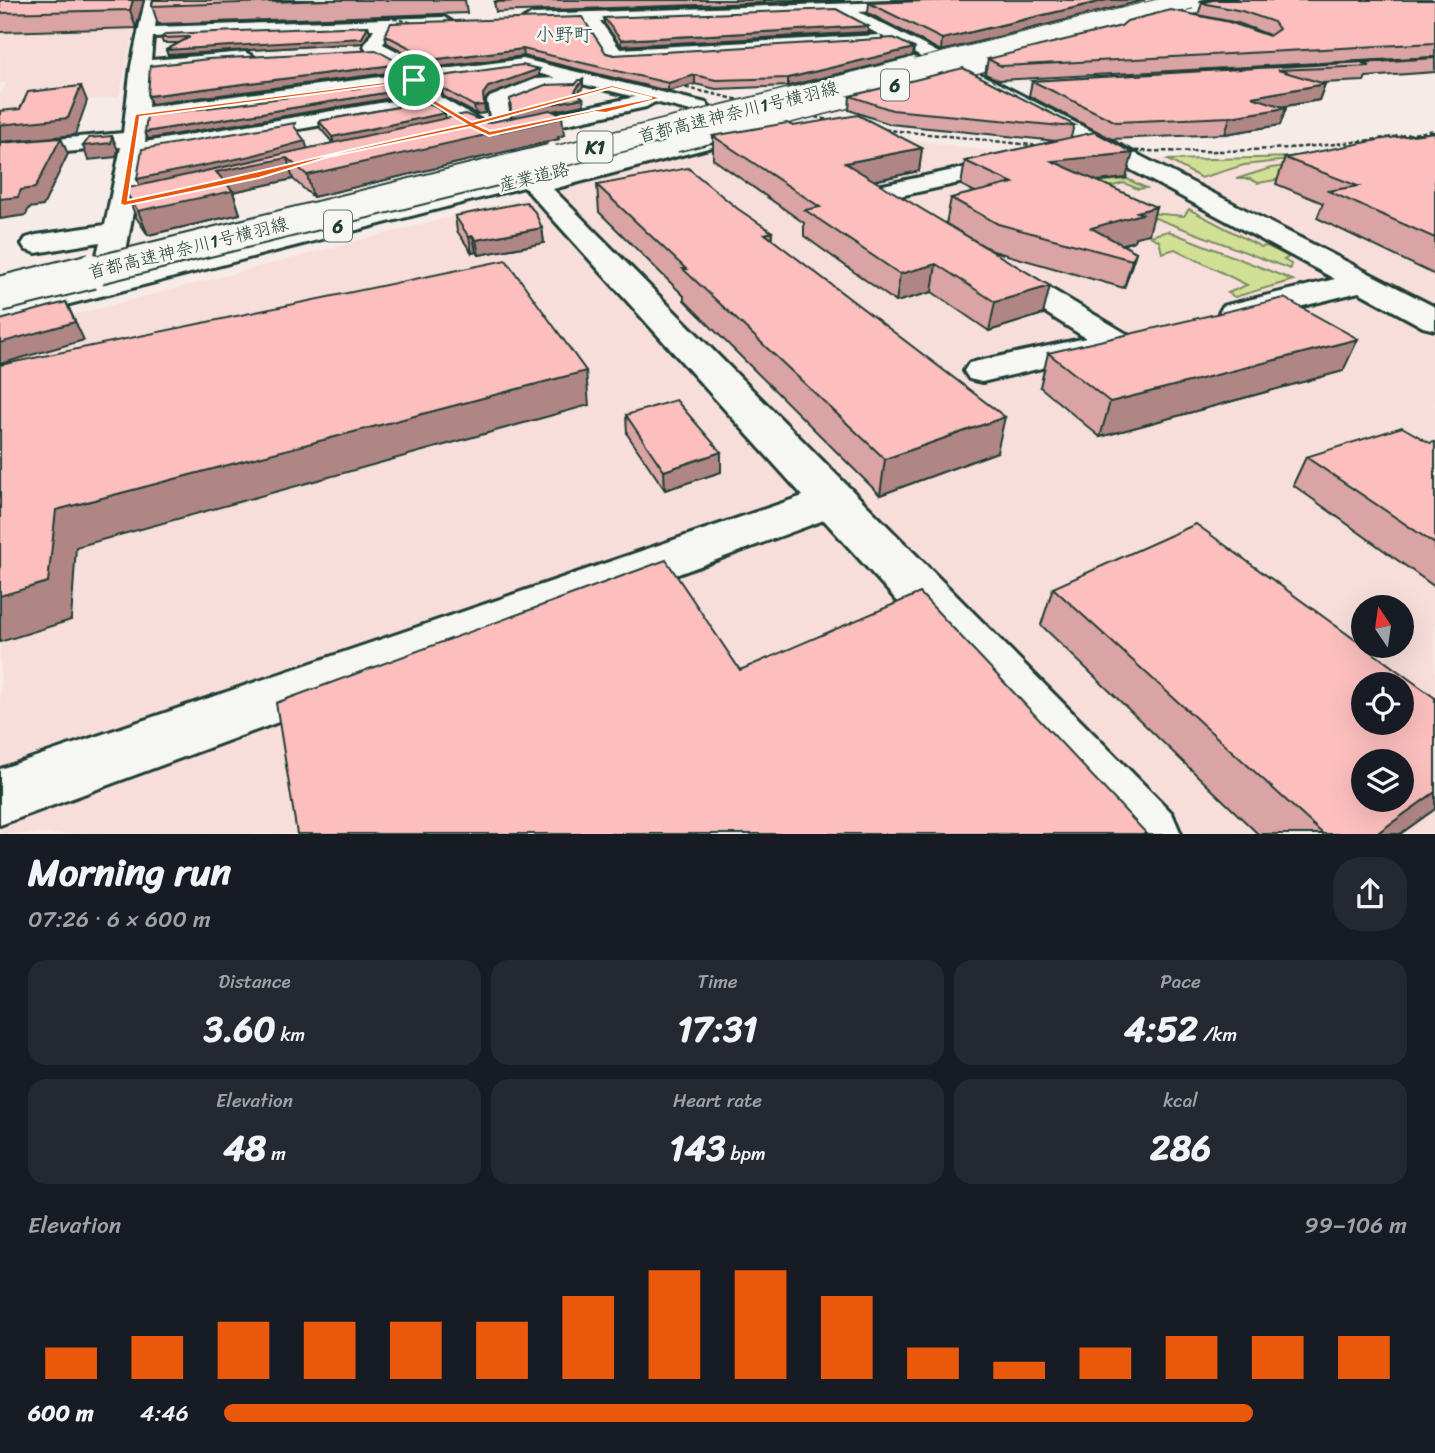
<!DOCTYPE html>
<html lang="en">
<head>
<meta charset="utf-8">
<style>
	:root { --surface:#171b24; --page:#242831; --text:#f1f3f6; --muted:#9ea1a6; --accent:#ea580c }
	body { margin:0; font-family:Sriracha,"Klee One",sans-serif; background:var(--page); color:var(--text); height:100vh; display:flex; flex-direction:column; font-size:26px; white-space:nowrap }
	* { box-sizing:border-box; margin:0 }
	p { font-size:23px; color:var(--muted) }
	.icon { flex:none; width:38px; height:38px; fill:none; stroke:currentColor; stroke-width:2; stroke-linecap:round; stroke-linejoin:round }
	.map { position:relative; height:834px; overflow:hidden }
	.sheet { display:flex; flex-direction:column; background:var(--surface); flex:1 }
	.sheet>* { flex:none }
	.needle { width:46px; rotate:347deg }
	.buttons { position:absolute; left:1351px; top:595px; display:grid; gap:14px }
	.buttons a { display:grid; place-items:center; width:63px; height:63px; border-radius:50%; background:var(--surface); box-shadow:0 7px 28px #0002; font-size:35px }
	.pin { position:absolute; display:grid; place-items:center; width:60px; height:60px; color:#fff; margin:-30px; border:4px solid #fff; border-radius:50%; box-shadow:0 2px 7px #0007 }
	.round { display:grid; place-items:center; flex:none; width:74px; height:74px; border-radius:28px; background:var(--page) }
	.headline { display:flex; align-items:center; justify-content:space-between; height:119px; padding:0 28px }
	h1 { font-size:38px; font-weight:700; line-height:52px }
	.stats { display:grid; grid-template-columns:repeat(3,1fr); gap:10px; height:119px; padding:7px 28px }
	.stats div { display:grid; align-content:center; border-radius:18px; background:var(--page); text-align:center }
	.stats b { font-size:35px; font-weight:700 }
	.stats small { font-size:19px; font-weight:400 }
	.stats p { font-size:19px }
	.chart { height:196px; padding:14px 28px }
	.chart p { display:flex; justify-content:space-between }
	.chart svg { width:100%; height:126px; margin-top:7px; stroke:var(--accent); stroke-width:6 }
	ul { padding:0 28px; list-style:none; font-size:23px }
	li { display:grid; grid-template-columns:112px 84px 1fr; align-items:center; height:52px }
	li i { height:18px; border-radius:9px; background:var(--accent) }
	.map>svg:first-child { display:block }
	.built { fill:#f8dedb; fill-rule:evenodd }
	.green { fill:#d1e094; stroke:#788e64; stroke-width:2 }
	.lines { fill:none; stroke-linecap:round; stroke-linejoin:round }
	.minor-casing { stroke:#1f3d34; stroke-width:6 }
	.major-casing { stroke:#1f3d34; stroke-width:6 }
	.minor { fill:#f6f6f2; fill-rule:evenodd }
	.major { fill:#f6f6f2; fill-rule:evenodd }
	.rail { stroke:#1f3d34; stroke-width:2.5; stroke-dasharray:4.5 2.5; stroke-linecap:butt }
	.major-bridge-far1-casing { stroke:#1f3d34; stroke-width:19; stroke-linecap:butt }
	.major-bridge-casing { stroke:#1f3d34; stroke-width:24; stroke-linecap:butt }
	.highway-bridge-far3-casing { stroke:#1f3d34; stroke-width:19; stroke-linecap:butt }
	.highway-bridge-far2-casing { stroke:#1f3d34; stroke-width:24; stroke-linecap:butt }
	.highway-bridge-far1-casing { stroke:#1f3d34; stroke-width:31; stroke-linecap:butt }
	.highway-bridge-casing { stroke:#1f3d34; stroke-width:38; stroke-linecap:butt }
	.major-bridge-far1 { stroke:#f6f6f2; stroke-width:17 }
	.major-bridge { stroke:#f6f6f2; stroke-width:21 }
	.highway-bridge-far3 { stroke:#f6f6f2; stroke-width:17 }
	.highway-bridge-far2 { stroke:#f6f6f2; stroke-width:21 }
	.highway-bridge-far1 { stroke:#f6f6f2; stroke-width:27 }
	.highway-bridge { stroke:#f6f6f2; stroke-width:34 }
	.wall { fill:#d9a4a3; stroke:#1f3d34; stroke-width:2 }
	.shaded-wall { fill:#b08685; stroke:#1f3d34; stroke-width:2 }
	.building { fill:#fcbfbe; stroke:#1f3d34; stroke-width:2; fill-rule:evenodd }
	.route { fill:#ea580c; stroke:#fff; stroke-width:2; fill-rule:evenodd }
	.labels { text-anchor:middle; stroke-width:5; stroke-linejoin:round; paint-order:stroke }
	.far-street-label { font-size:18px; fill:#1f3d34; stroke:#f6f6f2 }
	.far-neighbourhood-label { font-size:19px; fill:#1f3d34; stroke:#f6f6f2 }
	.shield { fill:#f6f6f2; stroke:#60746d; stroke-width:2 }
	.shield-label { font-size:19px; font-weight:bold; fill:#1f3d34 }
</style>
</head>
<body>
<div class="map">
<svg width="1435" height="834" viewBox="0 0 1435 834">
	<rect width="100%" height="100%" fill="#f7ebe8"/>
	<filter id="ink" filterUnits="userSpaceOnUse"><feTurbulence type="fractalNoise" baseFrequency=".0143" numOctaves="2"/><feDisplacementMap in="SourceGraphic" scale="14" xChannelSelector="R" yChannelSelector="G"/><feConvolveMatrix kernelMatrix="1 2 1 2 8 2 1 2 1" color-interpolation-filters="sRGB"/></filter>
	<g filter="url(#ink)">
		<g class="built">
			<polygon points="0,0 141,0 119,97 0,110 0,95 6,83 0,83"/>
			<path d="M808 124 1004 153 1099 158 1249 160 1435 141V833L0 834V334ZM1363 607H1402V646H1363ZM1363 684H1402V723H1363ZM1363 761H1402V800H1363Z"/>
		</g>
		<g class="green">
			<polygon points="1435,138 1435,153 1258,183 1250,179 1236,179 1271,168 1315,162 1316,157 1244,165 1201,178 1168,160 1298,157"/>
			<polygon points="1127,179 1146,188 1138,189 1124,183 1095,191 1150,213 1184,216 1189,209 1261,247 1267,246 1289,257 1284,260 1291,264 1290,269 1068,185"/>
			<polygon points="1168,231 1293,280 1235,297 1228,293 1247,285 1175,249 1162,253 1159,241 1150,236"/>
		</g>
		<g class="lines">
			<defs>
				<g id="minor">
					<path d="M145 0H159L155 27 444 17 452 22 450 25 391 29 383 44 424 65 429 71 523 59 706 103 709 107 706 111 699 113 655 102 646 107 489 141 481 139 423 103 420 99 422 86 420 83 147 120 145 142 392 101 399 103 402 107 399 111 392 113 143 156 120 285 116 292 105 294 94 292 90 285 100 242 36 253 26 250 22 244 26 238 36 235 105 225 121 147 0 158V144L123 133 131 66ZM374 29 364 46 367 50 411 73 148 107 150 71 245 62 254 57 245 52 151 60 153 37ZM523 69 556 78 536 79 490 97 487 101 491 122H507L510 117 508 104 545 89 576 88 578 83 635 97 492 127 440 97 442 85 439 81Z"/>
					<path d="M919 1 924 2 926 5 924 8 859 12 1435 307V330L1423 327 1359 292 1235 323 1223 320 1219 313 1223 306 1335 279 880 35 882 39 880 43 874 44 615 60 609 59 584 22 532 24 524 19 532 14ZM837 12 880 35 620 49 600 21Z"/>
					<polygon points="723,130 731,132 734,137 731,142 553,189 1172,813 1181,834 1108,834 824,520 0,825 0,769 803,496 516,178 519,173 528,171 541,177"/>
					<polygon points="1010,158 1019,160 1022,165 1019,170 895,197 878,205 869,202 865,197 878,186"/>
					<polygon points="1003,264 1014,267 1127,334 1132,341 1127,348 982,382 969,379 964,371 969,363 1086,338 992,279 988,273 992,267"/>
				</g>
				<g id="major">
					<polygon points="1212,0 1237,0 1235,3 1131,30 1123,25 1125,22"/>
					<polygon points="675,134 683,136 686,141 683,146 0,322 0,302"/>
				</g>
			</defs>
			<use href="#minor" class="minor-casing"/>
			<use href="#major" class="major-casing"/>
			<use href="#minor" class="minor"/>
			<use href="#major" class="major"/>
			<g class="rail">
				<polyline points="366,12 431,27"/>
				<polyline points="665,83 846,124"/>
				<polyline points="871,128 1051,147"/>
				<path d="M1107 150C1218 154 1326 150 1435 130"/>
			</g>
			<defs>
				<polyline id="major-bridge-far1" points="951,71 1036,49"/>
				<polyline id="major-bridge" points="675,141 958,69"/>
				<polyline id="highway-bridge-far3" points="904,71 1191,0"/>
				<polyline id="highway-bridge-far2" points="544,160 911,69"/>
				<polyline id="highway-bridge-far1" points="85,273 551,158"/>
				<polyline id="highway-bridge" points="0,294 92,271"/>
			</defs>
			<use href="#major-bridge-far1" class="major-bridge-far1-casing"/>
			<use href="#major-bridge" class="major-bridge-casing"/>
			<use href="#highway-bridge-far3" class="highway-bridge-far3-casing"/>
			<use href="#highway-bridge-far2" class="highway-bridge-far2-casing"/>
			<use href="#highway-bridge-far1" class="highway-bridge-far1-casing"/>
			<use href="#highway-bridge" class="highway-bridge-casing"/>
			<use href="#major-bridge-far1" class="major-bridge-far1"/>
			<use href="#major-bridge" class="major-bridge"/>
			<use href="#highway-bridge-far3" class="highway-bridge-far3"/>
			<use href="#highway-bridge-far2" class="highway-bridge-far2"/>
			<use href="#highway-bridge-far1" class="highway-bridge-far1"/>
			<use href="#highway-bridge" class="highway-bridge"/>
		</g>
		<g class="wall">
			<polygon points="0,0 144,0 136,28 0,32"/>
			<polygon points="153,0 465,0 467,13 158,24 152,6"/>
			<polygon points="499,0 845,0 496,12 494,2"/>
			<polygon points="954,0 1145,0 941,51 868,13 869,3"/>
			<polygon points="1435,0 1435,57 999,80 985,74 988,59 1269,35 1238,23 1198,15 1202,3"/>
			<polygon points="604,18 868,32 621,46 604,23"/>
			<polygon points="368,26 370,32 363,43 168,55 166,50 179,43 163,43 161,38"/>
			<polygon points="385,35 606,53 614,55 913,56 788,86 716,89 695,84 668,91 524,56 430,68 425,63 387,43"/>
			<polygon points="1435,57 1435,72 1366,77 1364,81 1321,83 1325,84 1319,100 1281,107 1286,108 1280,125 1225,134 1112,139 1029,96 1032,81"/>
			<polygon points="539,76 489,95 484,101 485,113 476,114 443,96 442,88"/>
			<polygon points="583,80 583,87 578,94 584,105 552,111 564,135 558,137 559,139 313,197 293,179 233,192 240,214 148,235 136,217 127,194 140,186 137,179 297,130 307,149 333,143 320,128 319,121 398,107 401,102 400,100 392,98 148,139 145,132 419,86 418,95 420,98 446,118 487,123 512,118"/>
			<polygon points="850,96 1074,125 1071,137 1126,178 1096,181 1149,234 1135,237 1134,241 1122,245 1136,252 1124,288 993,251 946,224 951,198 975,192 961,185 965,161 1056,141 890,124 849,110"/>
			<polygon points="793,126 922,148 919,171 874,181 1043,314 989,331 932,292 896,302 804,236 804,223 713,159 713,136"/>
			<polygon points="1435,132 1435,275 1317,218 1323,203 1276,184 1285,158"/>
			<polygon points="597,185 772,239 997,452 880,495 684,300 684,296 599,212"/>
			<polygon points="455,216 542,228 544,243 479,255 476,252 472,253 457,231"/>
			<polygon points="1048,353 1343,371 1100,437 1040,387"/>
			<polygon points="626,415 721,452 721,472 665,490 627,434"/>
			<polygon points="1435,442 1435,587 1293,485 1306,457 1430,443"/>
			<polygon points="1053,588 1435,698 1435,809 1400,834 1258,834 1041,625"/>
		</g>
		<g class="shaded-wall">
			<polygon points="133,0 144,0 136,28 130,10"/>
			<polygon points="1107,0 1145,0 941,51 942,39"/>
			<polygon points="368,26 370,32 363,43 168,55 166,50"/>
			<polygon points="868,26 868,32 621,46 621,40"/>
			<polygon points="914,48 913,56 788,86 788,78"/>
			<polygon points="523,49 524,56 430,68 429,60"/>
			<polygon points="401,64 403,71 151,104 148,96"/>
			<polygon points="539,69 539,76 489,95 484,101 485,113 476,114 474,106 488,87"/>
			<polygon points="695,75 695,84 668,91 668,83"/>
			<polygon points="583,80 583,87 575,97 575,91"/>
			<polygon points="1325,84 1319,100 1247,113 1252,97"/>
			<polygon points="81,86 87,101 75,135 0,142 0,125"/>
			<polygon points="390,92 392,98 148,139 145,132"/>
			<polygon points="583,98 584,105 512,119 511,112"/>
			<polygon points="1286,108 1280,125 1225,134 1230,117"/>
			<polygon points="445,113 446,120 334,144 332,137"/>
			<polygon points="562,115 564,135 558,137 559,139 313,197 307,175"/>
			<polygon points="112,136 118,150 116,157 88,160 83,146"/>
			<polygon points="61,138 68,154 43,206 29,208 26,215 0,219 0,199"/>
			<polygon points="305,141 308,150 287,158 293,179 233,192 240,214 148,235 138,211 141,189 137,179"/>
			<polygon points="922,148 919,171 843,187 845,163"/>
			<polygon points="1133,153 1126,178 1047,186 1052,161"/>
			<polygon points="1156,207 1149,234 1135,237 1134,241 1099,251 1091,228 1137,212"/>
			<polygon points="542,228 544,243 479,255 476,240"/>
			<polygon points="772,232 771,261 765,234"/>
			<polygon points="473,236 476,252 472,253 469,237"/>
			<polygon points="1136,252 1127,280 1124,288 1132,260"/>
			<polygon points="936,264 932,292 896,302 900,274"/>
			<polygon points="1050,286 1043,314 989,331 995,302"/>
			<polygon points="66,302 84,340 0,364 0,343"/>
			<polygon points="1358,339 1343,371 1100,437 1110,402"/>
			<polygon points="586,371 589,405 76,547 71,620 0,642 0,596 56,510"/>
			<polygon points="1005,417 997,452 880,495 885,459"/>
			<polygon points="721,452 721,472 665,490 664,471"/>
			<polygon points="1435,792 1435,809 1400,834 1376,834"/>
		</g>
		<g class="building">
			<polygon points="0,0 133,0 130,10 0,13"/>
			<polygon points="153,0 331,0 152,6"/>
			<polygon points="499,0 558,0 494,2"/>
			<polygon points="954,0 1107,0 942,39 869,3"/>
			<polygon points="1213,0 1435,0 1435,43 1001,66 988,59 1121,26 1127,21 1171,10 1229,22 1269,36 1279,29 1274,22 1242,11 1202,3"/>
			<polygon points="836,9 868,26 621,40 604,18"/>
			<polygon points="582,17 606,53 614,55 894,38 914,48 788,78 716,80 695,75 668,83 523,49 429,60 424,55 385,35 391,23"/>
			<polygon points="368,26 362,38 166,50 190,37 161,38 166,34"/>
			<polygon points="376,50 401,64 148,96 150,66 208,59"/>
			<polygon points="1435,58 1362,63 1370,66 1278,70 1325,84 1252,97 1286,108 1230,117 1116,122 1032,81"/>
			<polygon points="522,65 539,69 488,87 483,94 484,105 474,106 442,88 443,76"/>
			<polygon points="963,68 1074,125 1062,126 892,110 850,96"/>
			<polygon points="418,80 416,92 420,98 445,113 332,137 319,121 398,107 403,99 398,94 390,92 145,132 147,116"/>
			<polygon points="579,80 583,80 575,91 583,98 511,112 510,99 545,85 576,84"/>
			<polygon points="81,86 68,118 0,125 0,111 20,109 28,92"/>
			<polygon points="550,110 562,115 553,118 557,119 307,175 287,158 216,172 233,191 138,211 127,194 128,188 465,114 487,123"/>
			<polygon points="858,115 922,148 845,163 1050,286 995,302 936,264 900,274 805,210 820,207 713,136 787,123 793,126"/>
			<polygon points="295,123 294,126 305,141 251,156 137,179 142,149"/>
			<polygon points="1095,132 1133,153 1052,161 1156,207 1137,212 1142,214 1091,228 1136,252 1132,260 998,224 951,198 1013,183 965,161"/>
			<polygon points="1435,132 1435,238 1328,191 1358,186 1285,158 1383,139"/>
			<polygon points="112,136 111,143 83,146 89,138"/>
			<polygon points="61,138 35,188 21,190 18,197 0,199 0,143"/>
			<polygon points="688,168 738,209 772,232 765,234 1005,417 885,459 683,269 686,269 597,185"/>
			<polygon points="526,202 535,212 542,228 476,240 473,236 469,237 455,216"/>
			<polygon points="506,260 586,371 56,510 48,582 0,596 0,365"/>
			<polygon points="1284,298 1358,339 1110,402 1048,353"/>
			<polygon points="66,302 75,322 0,343 0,320"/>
			<polygon points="676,400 721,452 664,471 626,415"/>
			<polygon points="1402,427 1430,443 1435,442 1435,544 1306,457"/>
			<path d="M1196 524 1435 698V792L1376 834H1323L1053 588ZM1363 684H1402V723H1363ZM1363 761H1402V800H1363Z"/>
			<polygon points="666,560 740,670 920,593 1147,834 297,834 276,703"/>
		</g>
	</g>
	<path class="route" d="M424 77 435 85 433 99 472 122 612 85 662 98 606 113 595 112 489 136 470 127 328 157 259 178 124 206 120 204 135 114ZM423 80 429 86 428 101 466 124C352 148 241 177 128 200L140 117ZM612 88 652 98 490 131 477 125Z"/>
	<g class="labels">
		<g class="far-street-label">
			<text transform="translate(738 112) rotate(-14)" y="6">首都高速神奈川1号横羽線</text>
			<text transform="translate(534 177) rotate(-14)" y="6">産業道路</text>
			<text transform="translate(188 248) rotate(-14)" y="6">首都高速神奈川1号横羽線</text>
		</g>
		<g class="far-neighbourhood-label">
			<text x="564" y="41">小野町</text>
		</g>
		<g class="shield">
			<rect x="881" y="69.5" width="28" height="31" rx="5"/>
			<rect x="577.5" y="131.5" width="35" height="31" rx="5"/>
			<rect x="324" y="210.5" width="28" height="31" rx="5"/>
		</g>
		<g class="shield-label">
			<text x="895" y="92">6</text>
			<text x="595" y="154">K1</text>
			<text x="338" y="233">6</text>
		</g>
	</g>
</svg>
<div class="buttons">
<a><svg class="needle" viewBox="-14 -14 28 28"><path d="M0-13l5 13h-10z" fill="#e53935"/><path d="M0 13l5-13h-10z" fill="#9ea1a6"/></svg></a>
<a><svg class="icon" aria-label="locate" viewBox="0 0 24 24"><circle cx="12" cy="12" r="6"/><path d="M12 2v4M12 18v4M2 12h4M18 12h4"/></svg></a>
<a><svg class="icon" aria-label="layers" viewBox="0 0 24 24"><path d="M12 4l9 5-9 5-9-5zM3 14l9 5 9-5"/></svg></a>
</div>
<div class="pin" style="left:414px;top:80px;background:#1e9e55"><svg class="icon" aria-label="arrive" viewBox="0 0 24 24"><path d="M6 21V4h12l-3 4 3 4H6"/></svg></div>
</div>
<section class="sheet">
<div class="headline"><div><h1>Morning run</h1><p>07:26 · 6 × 600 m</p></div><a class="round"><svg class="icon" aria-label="share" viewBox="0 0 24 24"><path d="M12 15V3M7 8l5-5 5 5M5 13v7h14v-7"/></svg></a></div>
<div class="stats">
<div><p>Distance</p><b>3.60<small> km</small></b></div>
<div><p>Time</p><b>17:31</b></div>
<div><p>Pace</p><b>4:52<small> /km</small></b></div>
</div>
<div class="stats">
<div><p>Elevation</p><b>48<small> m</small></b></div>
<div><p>Heart rate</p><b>143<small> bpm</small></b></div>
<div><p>kcal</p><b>286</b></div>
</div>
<div class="chart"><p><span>Elevation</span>99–106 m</p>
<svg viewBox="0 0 160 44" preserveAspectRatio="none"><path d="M5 44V33M15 44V29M25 44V24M35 44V24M45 44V24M55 44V24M65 44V15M75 44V6M85 44V6M95 44V15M105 44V33M115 44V38M125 44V33M135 44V29M145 44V29M155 44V29"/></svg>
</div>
<ul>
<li><b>600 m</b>4:46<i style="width:87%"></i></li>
</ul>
</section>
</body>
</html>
